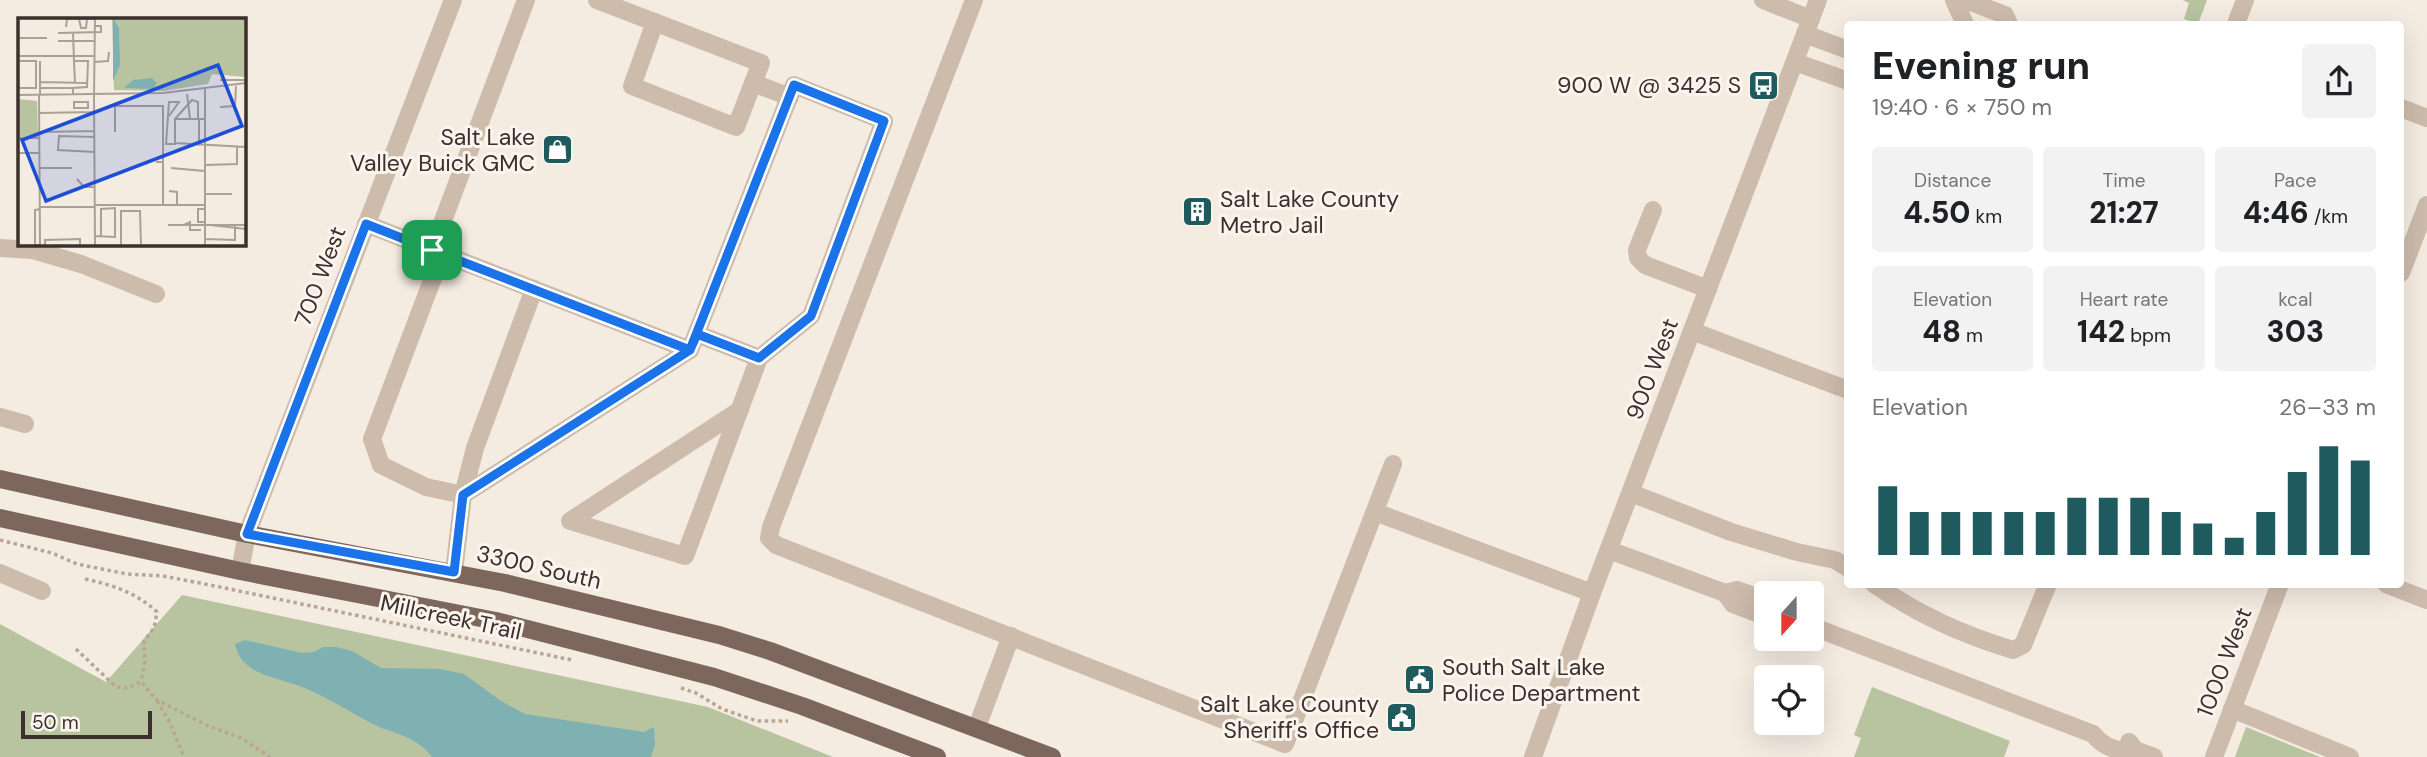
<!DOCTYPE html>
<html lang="en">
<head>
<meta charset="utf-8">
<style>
	:root { --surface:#fff; --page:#f2f2f2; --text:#202124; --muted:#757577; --accent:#1f5a5e }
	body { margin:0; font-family:"DM Sans",sans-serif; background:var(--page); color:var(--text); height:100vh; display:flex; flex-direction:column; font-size:26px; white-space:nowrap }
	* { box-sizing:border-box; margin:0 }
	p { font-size:23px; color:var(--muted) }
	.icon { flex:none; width:38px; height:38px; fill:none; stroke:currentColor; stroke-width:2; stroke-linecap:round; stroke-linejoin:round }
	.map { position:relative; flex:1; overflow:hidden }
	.details { position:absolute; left:1844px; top:21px; width:560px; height:567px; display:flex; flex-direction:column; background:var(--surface); border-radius:7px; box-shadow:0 7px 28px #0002 }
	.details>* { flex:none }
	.needle { width:46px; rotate:201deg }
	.buttons { position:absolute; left:1754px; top:581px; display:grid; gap:14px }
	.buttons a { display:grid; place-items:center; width:70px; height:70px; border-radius:7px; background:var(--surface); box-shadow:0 7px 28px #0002; font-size:35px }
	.scale { position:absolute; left:21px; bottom:18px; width:131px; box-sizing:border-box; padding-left:7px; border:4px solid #3b302b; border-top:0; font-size:19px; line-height:24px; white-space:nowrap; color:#3b302b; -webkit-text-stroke:5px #fbf5ee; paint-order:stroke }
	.pin { position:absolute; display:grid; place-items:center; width:60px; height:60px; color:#fff; margin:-30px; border-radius:14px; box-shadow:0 4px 10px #0006 }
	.round { display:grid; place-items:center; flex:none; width:74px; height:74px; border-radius:7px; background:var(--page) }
	.headline { display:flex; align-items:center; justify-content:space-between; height:119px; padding:0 28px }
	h1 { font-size:38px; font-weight:800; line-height:52px }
	.figures { display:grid; grid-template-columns:repeat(3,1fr); gap:10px; height:119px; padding:7px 28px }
	.figures div { display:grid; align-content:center; border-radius:7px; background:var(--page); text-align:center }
	.figures b { font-size:30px; font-weight:800 }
	.figures small { font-size:19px; font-weight:400 }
	.figures p { font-size:19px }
	.chart { height:196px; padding:14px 28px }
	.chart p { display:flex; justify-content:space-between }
	.chart svg { width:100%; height:126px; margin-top:7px; stroke:var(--accent); stroke-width:6 }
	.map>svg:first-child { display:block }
	.green { fill:#b8c4a0 }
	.water { fill:#7fb0b2 }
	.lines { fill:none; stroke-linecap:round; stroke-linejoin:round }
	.path { stroke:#b9a596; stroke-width:3.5; stroke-dasharray:3.5 3.5; stroke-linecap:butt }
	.minor { stroke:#cdbbac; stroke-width:18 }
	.major { stroke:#7d675c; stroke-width:18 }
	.route-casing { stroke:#fff; stroke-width:14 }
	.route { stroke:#1a73e8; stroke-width:9 }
	.labels { text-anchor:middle; stroke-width:6; stroke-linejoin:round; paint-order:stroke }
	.poi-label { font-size:23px; fill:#3b302b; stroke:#fbf5ee; text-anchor:end }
	.street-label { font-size:23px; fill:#3b302b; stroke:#fbf5ee }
	.inset-road { fill:none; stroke:#aaa098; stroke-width:2 }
	.view { fill:#1d4ed8; fill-opacity:0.15; stroke:#1d4ed8; stroke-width:3.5 }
	.inset-edge { fill:none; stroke:#3b302b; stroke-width:3.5 }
</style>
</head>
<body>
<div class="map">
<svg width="2427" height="757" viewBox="0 0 2427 757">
	<rect width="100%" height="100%" fill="#f4ebe1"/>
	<g class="green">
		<polygon points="2183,0 2207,0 2198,24 2184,19 2189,3"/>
		<polygon points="182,595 708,707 833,757 0,757 0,624 106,682"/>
		<polygon points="1872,687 2010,741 2004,757 1854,757 1861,738 1854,735"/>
		<polygon points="2246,727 2320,757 2235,757"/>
	</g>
	<path class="water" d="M245 640 302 653 314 652 323 647H336L352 651 381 668 440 669 464 674 501 701 525 714 644 732 654 727 655 744 651 757H432C417 736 393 734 371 723 350 712 330 699 309 690 282 677 242 678 235 644Z"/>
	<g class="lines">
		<g class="path">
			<polyline points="0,540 52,553 77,564 127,574 163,576 210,585 572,660"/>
			<path d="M85 579C113 585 137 593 157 612L154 628 144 641 145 662 141 681"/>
			<path d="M76 649 116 687C127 689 133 687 141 681L155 699 206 725 241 738 270 757"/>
			<polyline points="681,688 696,693 722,709 757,721 788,721"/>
			<polyline points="157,701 169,721 184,757"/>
		</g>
		<g class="minor">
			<polyline points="597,0 761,63 753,83 790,97"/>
			<polyline points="974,0 771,527 769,538 776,545 1285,744 1393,464"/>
			<polyline points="1763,0 1811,19"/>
			<polyline points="1954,0 1965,24"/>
			<polyline points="1966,0 2005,15 2009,24"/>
			<polyline points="655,22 632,86 736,127 753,83"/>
			<polyline points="2236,24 2245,0"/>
			<polyline points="1805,34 1848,50"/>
			<polyline points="1795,62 1848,81"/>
			<polyline points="2401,108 2427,118"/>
			<polyline points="1653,210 1637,250 1638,258 1645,265 1708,289"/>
			<polyline points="366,224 690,350 794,85 884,121 811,316 759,358 685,556 570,521 740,410"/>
			<polyline points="0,248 33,250 81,264 156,294"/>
			<polyline points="432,250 526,0"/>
			<polyline points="442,254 372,439 381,465 426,487 463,495 690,350"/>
			<polyline points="2401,273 2427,205"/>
			<polyline points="1692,331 1848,390"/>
			<polyline points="697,334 759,358"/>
			<polyline points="0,417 25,424"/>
			<polyline points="1631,493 1731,532 1797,552 1835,560 1848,568"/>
			<polyline points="1375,512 1592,593"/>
			<polyline points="1609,550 1725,593 1733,604 1757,613 1766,610"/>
			<polyline points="240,571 247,534 453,0"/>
			<polyline points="454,572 463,495 475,448 534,289"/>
			<polyline points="0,573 42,591"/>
			<path d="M1874 584C1919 615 1961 634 2013 650L2023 645 2048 584"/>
			<polyline points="2386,584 2427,600"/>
			<polyline points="1725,593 1737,590 1763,599 1766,604"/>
			<path d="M1811 626 2093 734C2103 747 2119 753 2135 750"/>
			<polyline points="2232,709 2350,757"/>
			<polyline points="977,727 1011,636"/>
			<polyline points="2129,742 2135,750 2154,757"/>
			<polyline points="1533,757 1592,593 1818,0"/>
			<polyline points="2214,757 2280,584"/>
		</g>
		<g class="major">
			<polyline points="0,479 247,534 505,583 719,635 770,651 1052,757"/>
			<polyline points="0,518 240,571 496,621 714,677 802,706 937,757"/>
		</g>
	</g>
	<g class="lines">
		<defs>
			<polyline id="route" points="432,250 366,224 247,534 454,572 463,495 690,350 697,334 759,358 811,316 884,121 794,85 690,350 432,250"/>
		</defs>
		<use href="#route" class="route-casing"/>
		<use href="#route" class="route"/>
	</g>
	<defs>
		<symbol id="bus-square" viewBox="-11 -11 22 22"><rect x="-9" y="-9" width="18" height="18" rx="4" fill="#1f5a5e" stroke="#fbf5ee"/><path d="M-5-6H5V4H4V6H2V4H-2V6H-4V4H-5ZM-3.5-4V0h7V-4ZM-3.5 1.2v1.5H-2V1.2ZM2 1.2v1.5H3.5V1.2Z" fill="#fff"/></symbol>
		<symbol id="shop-square" viewBox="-11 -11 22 22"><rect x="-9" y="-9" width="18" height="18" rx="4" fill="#1f5a5e" stroke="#fbf5ee"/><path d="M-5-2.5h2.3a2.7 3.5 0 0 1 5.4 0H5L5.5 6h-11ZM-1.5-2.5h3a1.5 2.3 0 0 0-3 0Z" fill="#fff"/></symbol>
		<symbol id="building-square" viewBox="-11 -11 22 22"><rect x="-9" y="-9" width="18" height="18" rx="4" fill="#1f5a5e" stroke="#fbf5ee"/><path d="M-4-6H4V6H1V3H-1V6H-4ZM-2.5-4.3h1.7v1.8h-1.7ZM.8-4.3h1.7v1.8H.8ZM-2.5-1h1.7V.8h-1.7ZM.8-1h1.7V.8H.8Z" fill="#fff"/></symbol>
		<symbol id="civic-square" viewBox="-11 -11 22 22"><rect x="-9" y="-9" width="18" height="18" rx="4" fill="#1f5a5e" stroke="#fbf5ee"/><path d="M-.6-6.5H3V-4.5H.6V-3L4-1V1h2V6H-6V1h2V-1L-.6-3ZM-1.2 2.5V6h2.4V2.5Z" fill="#fff"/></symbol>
	</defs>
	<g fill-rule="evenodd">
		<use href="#bus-square" x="1746" y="68" width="35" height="35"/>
		<use href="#shop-square" x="540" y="132" width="35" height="35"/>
		<use href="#building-square" x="1180" y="194" width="35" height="35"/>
		<use href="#civic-square" x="1402" y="662" width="35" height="35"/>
		<use href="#civic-square" x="1384" y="700" width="35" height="35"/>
	</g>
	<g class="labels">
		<g class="poi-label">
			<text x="1741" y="93">900 W @ 3425 S</text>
			<text x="535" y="145">Salt Lake<tspan x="535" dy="26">Valley Buick GMC</tspan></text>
			<text x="1220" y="207" text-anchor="start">Salt Lake County<tspan x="1220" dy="26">Metro Jail</tspan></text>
			<text x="1442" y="675" text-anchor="start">South Salt Lake<tspan x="1442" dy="26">Police Department</tspan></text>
			<text x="1379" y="712">Salt Lake County<tspan x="1379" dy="26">Sheriff's Office</tspan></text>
		</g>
		<g class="street-label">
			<text transform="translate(320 276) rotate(-69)" y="8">700 West</text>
			<text transform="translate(1652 369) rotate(-69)" y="8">900 West</text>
			<text transform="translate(539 567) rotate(13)" y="8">3300 South</text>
			<text transform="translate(451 617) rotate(12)" y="8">Millcreek Trail</text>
			<text transform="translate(2224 662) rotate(-69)" y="8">1000 West</text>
		</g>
	</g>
	<g transform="translate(18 18)">
		<rect width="228" height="228" fill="#f4ebe1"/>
		<path d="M94 0H227V59L194 56 190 66 145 73 96 72ZM0 81 19 83 20 119H0Z" fill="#b8c4a0"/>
		<path d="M95 0 101 10 102 47 95 63ZM134 60 139 65 135 71 106 70 115 62Z" fill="#7fb0b2"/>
		<path class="inset-road" d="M61 1 63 10H68L69 1M48 9 49 1H77M40 15 83 14V8H77M55 15 56 43H70L69 69 55 70V76M0 20H29M40 23H77M0 38H76M0 43H18V70H0M22 43V77M56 43 57 65M76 44 90 43 91 34M202 62H228M22 64 69 65M22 70H55M187 70V227M169 76 172 101M0 77 145 75 228 65M21 77 22 227M76 79 77 227M76 79 77 0M56 84H70V90H56ZM202 89 217 88 218 68M21 95 76 94M151 98 161 84H151L148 126H157V101H187M157 101 174 82 180 84V101M181 101V128M21 114 77 113M97 114V88H145V144M77 119 41 118 40 132 77 134M0 120H22M157 125 228 129M0 135H22M138 144H145V187M187 147 219 146V128M21 150H54M153 150 187 153M59 161 66 169H77M151 173 159 174V187M187 176H214M77 187H187M22 189H77M187 204H180V191H187M150 207H228M166 207 172 204V212H183M192 207 228 211M77 218 97 219V190L83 191V218M187 221 217 222V207M21 227H17V192L22 191M27 227V222L62 221V227M103 227V193H122L123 227"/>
		<path class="view" d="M200 47 224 108 28 183 4 122Z"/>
		<rect width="228" height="228" class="inset-edge"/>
	</g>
</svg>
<div class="buttons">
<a><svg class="needle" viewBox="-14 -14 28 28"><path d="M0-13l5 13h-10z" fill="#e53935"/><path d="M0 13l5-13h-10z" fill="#757577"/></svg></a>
<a><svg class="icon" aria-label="locate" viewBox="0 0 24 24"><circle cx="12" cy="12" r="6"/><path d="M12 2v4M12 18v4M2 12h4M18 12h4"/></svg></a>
</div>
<div class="scale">50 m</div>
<div class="pin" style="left:432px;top:250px;background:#1e9e55"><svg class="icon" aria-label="arrive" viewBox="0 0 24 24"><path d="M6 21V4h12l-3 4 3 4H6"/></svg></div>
<section class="details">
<div class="headline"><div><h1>Evening run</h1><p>19:40 · 6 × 750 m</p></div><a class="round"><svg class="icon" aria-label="share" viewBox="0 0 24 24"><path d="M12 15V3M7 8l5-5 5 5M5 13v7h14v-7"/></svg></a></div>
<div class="figures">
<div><p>Distance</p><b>4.50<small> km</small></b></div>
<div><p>Time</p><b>21:27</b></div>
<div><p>Pace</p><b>4:46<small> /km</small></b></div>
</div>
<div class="figures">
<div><p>Elevation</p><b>48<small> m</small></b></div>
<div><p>Heart rate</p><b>142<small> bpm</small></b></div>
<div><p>kcal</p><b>303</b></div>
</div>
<div class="chart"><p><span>Elevation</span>26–33 m</p>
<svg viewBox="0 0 160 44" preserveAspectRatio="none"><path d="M5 44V20M15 44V29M25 44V29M35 44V29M45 44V29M55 44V29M65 44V24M75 44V24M85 44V24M95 44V29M105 44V33M115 44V38M125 44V29M135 44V15M145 44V6M155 44V11"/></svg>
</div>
</section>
</div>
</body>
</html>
